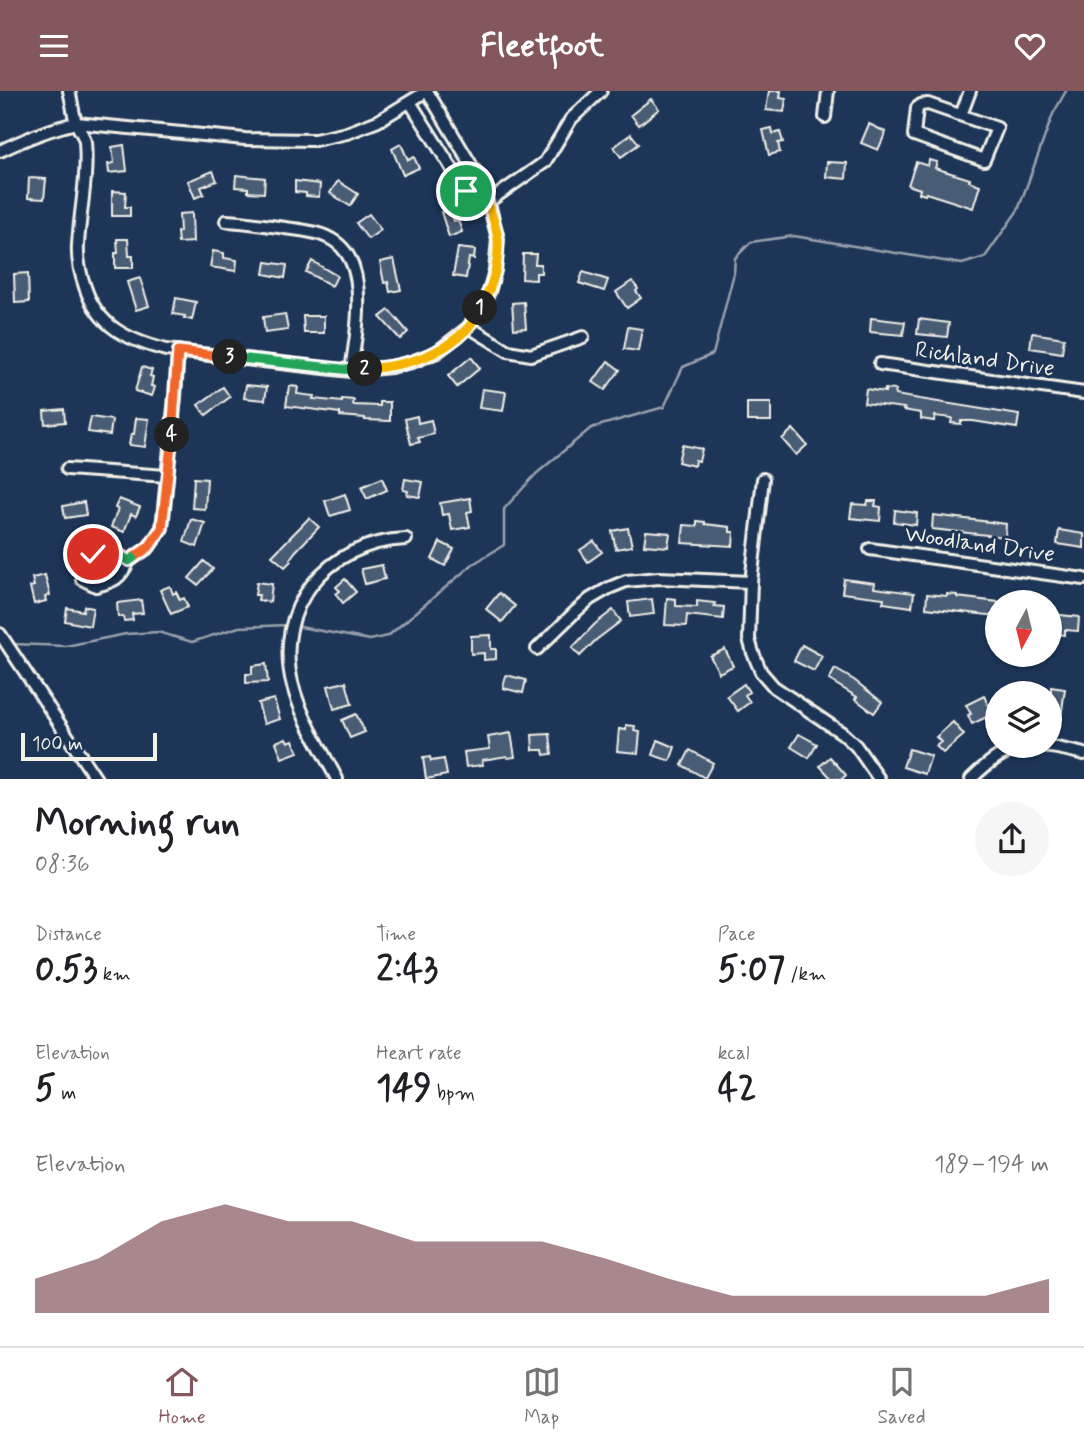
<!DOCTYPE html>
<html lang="en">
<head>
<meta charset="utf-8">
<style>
	:root { --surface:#fff; --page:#f6f6f6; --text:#202124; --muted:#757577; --line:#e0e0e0; --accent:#84575d }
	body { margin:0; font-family:Mynerve,sans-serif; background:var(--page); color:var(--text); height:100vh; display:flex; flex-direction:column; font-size:26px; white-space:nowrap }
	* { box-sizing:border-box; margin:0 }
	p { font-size:23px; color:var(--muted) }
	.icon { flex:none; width:38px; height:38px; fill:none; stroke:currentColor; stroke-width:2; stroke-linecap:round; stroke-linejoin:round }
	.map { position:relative; height:688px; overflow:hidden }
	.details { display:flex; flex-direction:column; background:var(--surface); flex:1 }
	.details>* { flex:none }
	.needle { width:46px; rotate:187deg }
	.fabs { position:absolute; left:985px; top:499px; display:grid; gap:14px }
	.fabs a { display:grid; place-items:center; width:77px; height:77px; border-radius:50%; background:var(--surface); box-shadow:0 2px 5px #0004; font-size:35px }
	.scale { position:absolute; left:21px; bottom:18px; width:136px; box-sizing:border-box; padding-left:7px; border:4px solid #f4f1e8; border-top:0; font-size:19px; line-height:24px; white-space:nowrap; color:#f4f1e8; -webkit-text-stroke:5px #1d3557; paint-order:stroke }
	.pin { position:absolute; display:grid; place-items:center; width:60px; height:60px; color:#fff; margin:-30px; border:4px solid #fff; border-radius:50%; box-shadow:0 2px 7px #0007 }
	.km { position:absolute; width:35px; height:35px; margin:-18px; border-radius:50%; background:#222; color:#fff; font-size:19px; line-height:35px; text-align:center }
	.round { display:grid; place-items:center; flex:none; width:74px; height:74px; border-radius:37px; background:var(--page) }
	.headline { display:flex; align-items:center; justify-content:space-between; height:119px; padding:0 35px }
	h1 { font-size:38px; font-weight:800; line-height:52px }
	.metrics { display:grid; grid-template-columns:repeat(3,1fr); gap:10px; height:119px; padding:7px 35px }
	.metrics div { display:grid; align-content:center }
	.metrics b { font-size:35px; font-weight:800 }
	.metrics small { font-size:19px; font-weight:400 }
	.metrics p { font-size:19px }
	.chart { height:196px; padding:14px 35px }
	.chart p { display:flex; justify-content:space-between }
	.chart svg { width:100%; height:126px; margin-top:7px; fill:var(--accent); opacity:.7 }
	header { display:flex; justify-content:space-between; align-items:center; height:91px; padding:0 35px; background:var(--accent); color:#fff; font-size:32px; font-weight:800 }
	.menu { display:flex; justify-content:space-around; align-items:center; height:98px; border-top:2px solid var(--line); background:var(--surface); font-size:19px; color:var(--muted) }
	.menu a { display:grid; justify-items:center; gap:4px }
	.menu .selected { color:var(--accent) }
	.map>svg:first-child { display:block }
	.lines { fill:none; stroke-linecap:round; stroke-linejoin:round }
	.stream { stroke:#9aa2ab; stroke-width:2.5 }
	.building { fill:#485b74; stroke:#f4f1e8; stroke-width:2 }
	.minor-casing { stroke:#f4f1e8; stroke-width:16 }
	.minor { stroke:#1d3557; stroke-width:10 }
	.split-1-casing { stroke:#fff; stroke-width:14 }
	.split-2-casing { stroke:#fff; stroke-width:14 }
	.split-3-casing { stroke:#fff; stroke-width:14 }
	.split-4-casing { stroke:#fff; stroke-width:14 }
	.split-5-casing { stroke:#fff; stroke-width:14 }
	.split-6-casing { stroke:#fff; stroke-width:14 }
	.split-1 { stroke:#f5b400; stroke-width:9 }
	.split-2 { stroke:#f5b400; stroke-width:9 }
	.split-3 { stroke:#22a559; stroke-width:9 }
	.split-4 { stroke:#f0652b; stroke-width:9 }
	.split-5 { stroke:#f0652b; stroke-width:9 }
	.split-6 { stroke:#22a559; stroke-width:9 }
	.labels { text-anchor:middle; stroke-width:6; stroke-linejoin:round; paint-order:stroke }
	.street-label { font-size:23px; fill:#f4f1e8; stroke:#1d3557 }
</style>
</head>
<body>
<header><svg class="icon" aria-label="menu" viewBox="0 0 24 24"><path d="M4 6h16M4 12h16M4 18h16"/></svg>Fleetfoot<svg class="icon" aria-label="heart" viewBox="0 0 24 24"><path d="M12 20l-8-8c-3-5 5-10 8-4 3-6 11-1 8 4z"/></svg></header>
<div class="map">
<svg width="1084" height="688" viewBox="0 0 1084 688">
	<rect width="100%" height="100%" fill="#1d3557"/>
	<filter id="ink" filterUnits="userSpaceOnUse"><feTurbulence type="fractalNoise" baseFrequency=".0143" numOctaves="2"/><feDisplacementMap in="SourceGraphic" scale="14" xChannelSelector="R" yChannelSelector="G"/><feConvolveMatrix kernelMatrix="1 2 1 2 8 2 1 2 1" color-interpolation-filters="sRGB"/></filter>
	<g filter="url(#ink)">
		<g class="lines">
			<g class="stream">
				<polyline points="300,536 370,549 388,545 473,473 504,454 504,418 536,383 591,337 664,316 683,276 713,263 734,182 735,167 751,151 794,145 962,173 985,166 1018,119 1053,23 1066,0"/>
				<polyline points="12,553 66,555 126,543 158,541 192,551 239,536 287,534"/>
			</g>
		</g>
		<g class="building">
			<polygon points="769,0 781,0 780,7 786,8 784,21 766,19"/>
			<polygon points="651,8 659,18 639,34 631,24"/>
			<polygon points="869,33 886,41 878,59 861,52"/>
			<polygon points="772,37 773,43 780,41 783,51 778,52 780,61 769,64 763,39"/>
			<polygon points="631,43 639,53 621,66 614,56"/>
			<polygon points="401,53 408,69 414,66 419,77 403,84 392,58"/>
			<polygon points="124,54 127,80 109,82 108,73 114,72 112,56"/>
			<polygon points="929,69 937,71 935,77 970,88 969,90 980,94 973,117 926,102 925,104 919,102 920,98 908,94 916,71 928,75"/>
			<polygon points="827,71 847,72 846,88 826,86"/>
			<polygon points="213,80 217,90 201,96 204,103 195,107 188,90"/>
			<polygon points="236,84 265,87 264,102 248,101 248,97 235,96"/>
			<polygon points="29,87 46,88 44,108 28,107"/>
			<polygon points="295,90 320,93 319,106 306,105 306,102 295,101"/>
			<polygon points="338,90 358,103 350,115 330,102"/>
			<polygon points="112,100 126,101 125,116 130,116 130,125 112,125"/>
			<polygon points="450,118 454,130 458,129 462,141 449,146 441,121"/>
			<polygon points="192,122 193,151 178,152 177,141 180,141 179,123"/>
			<polygon points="369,123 381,139 368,148 356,132"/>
			<polygon points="117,148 128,148 129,165 133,165 133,177 115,177 115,162 118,162"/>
			<polygon points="458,157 475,159 474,168 469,167 466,187 453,185"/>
			<polygon points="213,160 224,162 224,167 237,169 236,180 210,176"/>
			<polygon points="523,163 536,163 535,173 541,173 541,182 536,182 536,189 522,188"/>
			<polygon points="394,168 401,199 390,201 388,191 384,192 380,171"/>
			<polygon points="312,170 337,185 332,195 306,181"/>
			<polygon points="266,171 287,174 285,187 264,183"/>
			<polygon points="583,181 608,189 604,200 579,192"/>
			<polygon points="28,182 29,211 15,212 14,183"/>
			<polygon points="140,187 149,215 136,219 127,191"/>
			<polygon points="632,190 638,198 636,200 641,207 627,217 616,201"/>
			<polygon points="176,207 196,211 192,229 184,227 185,225 173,223"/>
			<polygon points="524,211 526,237 514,238 512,212"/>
			<polygon points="389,219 408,241 400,248 380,226"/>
			<polygon points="285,223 288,239 265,242 263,226"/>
			<polygon points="303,225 324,225 324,242 304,242"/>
			<polygon points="871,227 905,231 903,244 870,241"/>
			<polygon points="919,228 949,232 947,246 917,243"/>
			<polygon points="628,236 642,238 638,260 624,258"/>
			<polygon points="1032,242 1064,247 1062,262 1030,257"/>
			<polygon points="471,266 480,277 457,296 448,285"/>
			<polygon points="608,270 620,279 605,299 593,291"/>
			<polygon points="142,276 152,279 150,285 153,286 151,295 155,296 152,305 135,300"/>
			<polygon points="246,294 267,296 265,309 244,307"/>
			<polygon points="289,295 298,296 297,303 314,305 313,308 342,311 342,308 354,309 353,314 380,315 380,311 390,311 390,330 365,329 365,327 340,325 340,322 286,315"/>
			<polygon points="223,296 230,306 206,324 198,314"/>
			<polygon points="482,298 506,301 503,320 479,317"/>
			<polygon points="866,298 885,301 885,298 896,299 895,304 1019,324 1017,337 973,330 961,330 961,333 951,332 952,327 935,325 934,330 921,328 921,322 903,319 904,317 864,312"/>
			<rect x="747" y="312" width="24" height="18"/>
			<polygon points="64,318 65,331 45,333 44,320"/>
			<polygon points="417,325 418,332 431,329 434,343 418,347 420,351 411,353 405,328"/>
			<polygon points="91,326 112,329 110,344 88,341"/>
			<polygon points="136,327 149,328 145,356 129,354 131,343 134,343"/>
			<polygon points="793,338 807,354 796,364 782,348"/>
			<polygon points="682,354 702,358 699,370 695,369 694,375 678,371"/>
			<polygon points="194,387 207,388 205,418 192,417"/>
			<polygon points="382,387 387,399 367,408 361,396"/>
			<polygon points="405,388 423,391 420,406 407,404 408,400 403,399"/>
			<polygon points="345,403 350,419 330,425 325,410"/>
			<polygon points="470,407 472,420 467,421 470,436 452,439 449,423 442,424 440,412"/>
			<polygon points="119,408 140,416 136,425 131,423 124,441 111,436 118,418 115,417"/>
			<polygon points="868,410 876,410 875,415 881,416 880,430 850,427 852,413 867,414"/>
			<polygon points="84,411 86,424 65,427 63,415"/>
			<polygon points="895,419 917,422 916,434 894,431"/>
			<polygon points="933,424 1006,433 1005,446 932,438"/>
			<polygon points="309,427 319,436 295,461 290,468 291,470 285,476 272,465"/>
			<polygon points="191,428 205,432 197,456 184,451"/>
			<polygon points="697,430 705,431 705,433 730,436 730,441 734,441 733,455 682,452 684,434 697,435"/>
			<polygon points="628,437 632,455 616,458 612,440"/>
			<polygon points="1059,439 1084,443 1084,457 1057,453"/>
			<polygon points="646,440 670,442 668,456 644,454"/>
			<polygon points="594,450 602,461 588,471 580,459"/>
			<polygon points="440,451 454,458 445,475 432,468"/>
			<polygon points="204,470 213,478 198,494 189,487"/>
			<polygon points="382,474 385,488 365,493 361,478"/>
			<polygon points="45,484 50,504 45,506 46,510 34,513 30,496 34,495 32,487"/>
			<polygon points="345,488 356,501 343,512 336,503 340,500 336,496"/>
			<polygon points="844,488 875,492 874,497 914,502 912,516 883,512 884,507 842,502"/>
			<polygon points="257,491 272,493 270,511 258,509 259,504 255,504"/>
			<polygon points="170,495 173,503 176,501 180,509 184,507 188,516 171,523 160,499"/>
			<polygon points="499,502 515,515 502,531 486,518"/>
			<polygon points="927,503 947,505 947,503 957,504 957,506 998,511 997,525 926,517"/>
			<polygon points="667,507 676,508 676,515 697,516 697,510 715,512 714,515 724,516 723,528 687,524 686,535 665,534"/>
			<polygon points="652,508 654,523 630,526 628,511"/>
			<polygon points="141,509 143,522 132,523 133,529 124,530 123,526 118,526 117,512"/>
			<polygon points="84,515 93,517 90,535 65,530 67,517 83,520"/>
			<polygon points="613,519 621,530 596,549 580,565 572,557 595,533"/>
			<polygon points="1050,523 1079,526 1078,540 1065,539 1065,544 1058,543 1059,538 1050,537"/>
			<polygon points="491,544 491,558 496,558 496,568 484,569 484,562 471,563 471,545"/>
			<polygon points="802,554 822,565 814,580 794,570"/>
			<polygon points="725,558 733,575 719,582 710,565"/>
			<polygon points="266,573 268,591 246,592 246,583 252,583 252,575"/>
			<polygon points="835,578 854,589 882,611 874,622 855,608 857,606 829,589"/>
			<polygon points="506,584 526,589 523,602 503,597"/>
			<polygon points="346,591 352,613 334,618 328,595"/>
			<polygon points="744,593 749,601 745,604 750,611 738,620 727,605"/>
			<polygon points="1051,596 1065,598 1061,626 1052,625 1052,621 1050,620"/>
			<polygon points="984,605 993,623 972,633 968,624 971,623 966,614"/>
			<polygon points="274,608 280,628 264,633 258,612"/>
			<polygon points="356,623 365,641 350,647 342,629"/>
			<polygon points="953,631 964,644 943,662 936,655 941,651 936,646"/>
			<polygon points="626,634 635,635 634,640 640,641 638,662 617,660 619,638 626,639"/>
			<polygon points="511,642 515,666 508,667 507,665 482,669 483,674 466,676 464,661 490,658 488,646"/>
			<polygon points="550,643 552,663 544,664 543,659 533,659 532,644"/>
			<polygon points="799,643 817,653 809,667 791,656"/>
			<polygon points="286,647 288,651 293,649 298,661 282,667 276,651"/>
			<polygon points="658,649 675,656 670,670 653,664"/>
			<polygon points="909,658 931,665 925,683 903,676"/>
			<polygon points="690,659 713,672 705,687 682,674"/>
			<polygon points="430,666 431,670 444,668 447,684 426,688 423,667"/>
			<polygon points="830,666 846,684 842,688 832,688 820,675"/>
		</g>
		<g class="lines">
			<defs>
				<g id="minor">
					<path d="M69 0C72 10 73 22 76 32 79 39 84 44 85 51 88 86 80 120 78 154 77 169 80 182 85 196 98 236 128 249 166 259L351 280 391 276 412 271 437 261 469 236 489 201 495 179 498 148 485 97 427 0"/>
					<polyline points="410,11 466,100 474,107 488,111"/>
					<polygon points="928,13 997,37 984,69 914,44 917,17 921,14"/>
					<polyline points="961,24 970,0"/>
					<polyline points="825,26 828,0"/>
					<path d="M0 60C25 48 49 38 76 32L245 48 315 49 347 42 378 30 427 0"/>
					<polyline points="488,111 545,71 571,28 601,0"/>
					<path d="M226 130C246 131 265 134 285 137 299 139 315 140 327 146 373 166 356 241 351 280"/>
					<polyline points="469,236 508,260 531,264 583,246"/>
					<polyline points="880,273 1084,302"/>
					<polyline points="67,378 167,385"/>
					<polyline points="763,388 751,491 749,548 753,562 761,581 774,596 842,642 856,655 879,688"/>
					<polyline points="870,458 1084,488"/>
					<path d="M94 463H116L129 470C120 488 115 490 96 495L82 488 83 471Z"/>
					<polyline points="129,470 149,456 162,437 175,306 178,260"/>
					<polyline points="0,543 96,688"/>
					<polyline points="537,558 574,522 590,508 609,497 626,490 659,487 751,491"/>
					<path d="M337 688C323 661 300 624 293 595 272 517 327 451 406 448"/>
					<path d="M971 688C1010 649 1032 650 1084 663"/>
				</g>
			</defs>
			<use href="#minor" class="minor-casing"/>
			<use href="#minor" class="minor"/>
		</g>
	</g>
	<g class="lines" filter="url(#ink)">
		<defs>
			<path id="split-1" d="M466 100 474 107 488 111C491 123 497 136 498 149 499 173 492 197 480 217"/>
			<path id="split-2" d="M365 278C404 275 440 266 468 237 473 231 476 224 480 217"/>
			<polyline id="split-3" points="230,266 351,279 365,278"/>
			<polyline id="split-4" points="172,344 178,260 230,266"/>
			<polyline id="split-5" points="133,467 149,456 162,437 172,344"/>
			<polyline id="split-6" points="93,463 117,463 129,470 133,467"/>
		</defs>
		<use href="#split-1" class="split-1-casing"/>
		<use href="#split-2" class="split-2-casing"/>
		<use href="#split-3" class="split-3-casing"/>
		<use href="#split-4" class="split-4-casing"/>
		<use href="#split-5" class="split-5-casing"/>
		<use href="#split-6" class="split-6-casing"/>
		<use href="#split-1" class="split-1"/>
		<use href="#split-2" class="split-2"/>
		<use href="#split-3" class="split-3"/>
		<use href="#split-4" class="split-4"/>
		<use href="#split-5" class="split-5"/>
		<use href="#split-6" class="split-6"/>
	</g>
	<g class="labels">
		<g class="street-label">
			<text transform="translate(985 267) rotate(8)" y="8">Richland Drive</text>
			<text transform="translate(980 452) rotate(8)" y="8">Woodland Drive</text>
		</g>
	</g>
</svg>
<div class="fabs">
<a><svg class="needle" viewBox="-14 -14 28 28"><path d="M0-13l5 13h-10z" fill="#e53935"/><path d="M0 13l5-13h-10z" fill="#757577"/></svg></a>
<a><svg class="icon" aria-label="layers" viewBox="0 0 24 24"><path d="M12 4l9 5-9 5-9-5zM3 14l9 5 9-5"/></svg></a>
</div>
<div class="scale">100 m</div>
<div class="pin" style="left:466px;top:100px;background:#1e9e55"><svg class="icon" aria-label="arrive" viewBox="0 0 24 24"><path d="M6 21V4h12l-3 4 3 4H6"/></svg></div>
<div class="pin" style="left:93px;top:463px;background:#d93025"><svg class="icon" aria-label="check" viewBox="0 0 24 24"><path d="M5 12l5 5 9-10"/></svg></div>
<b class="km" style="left:480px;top:217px">1</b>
<b class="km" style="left:365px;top:278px">2</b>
<b class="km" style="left:230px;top:266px">3</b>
<b class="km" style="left:172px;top:344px">4</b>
</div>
<section class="details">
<div class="headline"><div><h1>Morning run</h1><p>08:36</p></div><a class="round"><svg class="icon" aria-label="share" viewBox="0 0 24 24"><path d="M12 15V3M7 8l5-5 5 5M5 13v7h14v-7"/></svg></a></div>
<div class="metrics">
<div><p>Distance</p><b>0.53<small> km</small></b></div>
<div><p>Time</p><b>2:43</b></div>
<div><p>Pace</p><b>5:07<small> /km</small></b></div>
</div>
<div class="metrics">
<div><p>Elevation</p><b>5<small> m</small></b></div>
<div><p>Heart rate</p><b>149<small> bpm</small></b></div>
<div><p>kcal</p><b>42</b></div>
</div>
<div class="chart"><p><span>Elevation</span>189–194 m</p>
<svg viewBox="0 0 160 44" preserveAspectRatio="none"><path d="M0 44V32L10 25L20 12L30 6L40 12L50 12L60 19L70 19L80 19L90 25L100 32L110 38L120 38L130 38L140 38L150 38L160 32V44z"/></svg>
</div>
</section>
<nav class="menu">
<a class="selected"><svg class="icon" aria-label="home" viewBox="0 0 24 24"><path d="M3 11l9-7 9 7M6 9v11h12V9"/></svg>Home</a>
<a><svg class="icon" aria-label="map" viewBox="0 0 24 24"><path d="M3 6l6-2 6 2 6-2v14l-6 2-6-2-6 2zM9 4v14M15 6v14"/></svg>Map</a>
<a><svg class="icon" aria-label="saved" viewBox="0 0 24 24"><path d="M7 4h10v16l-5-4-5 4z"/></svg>Saved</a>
</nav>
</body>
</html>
